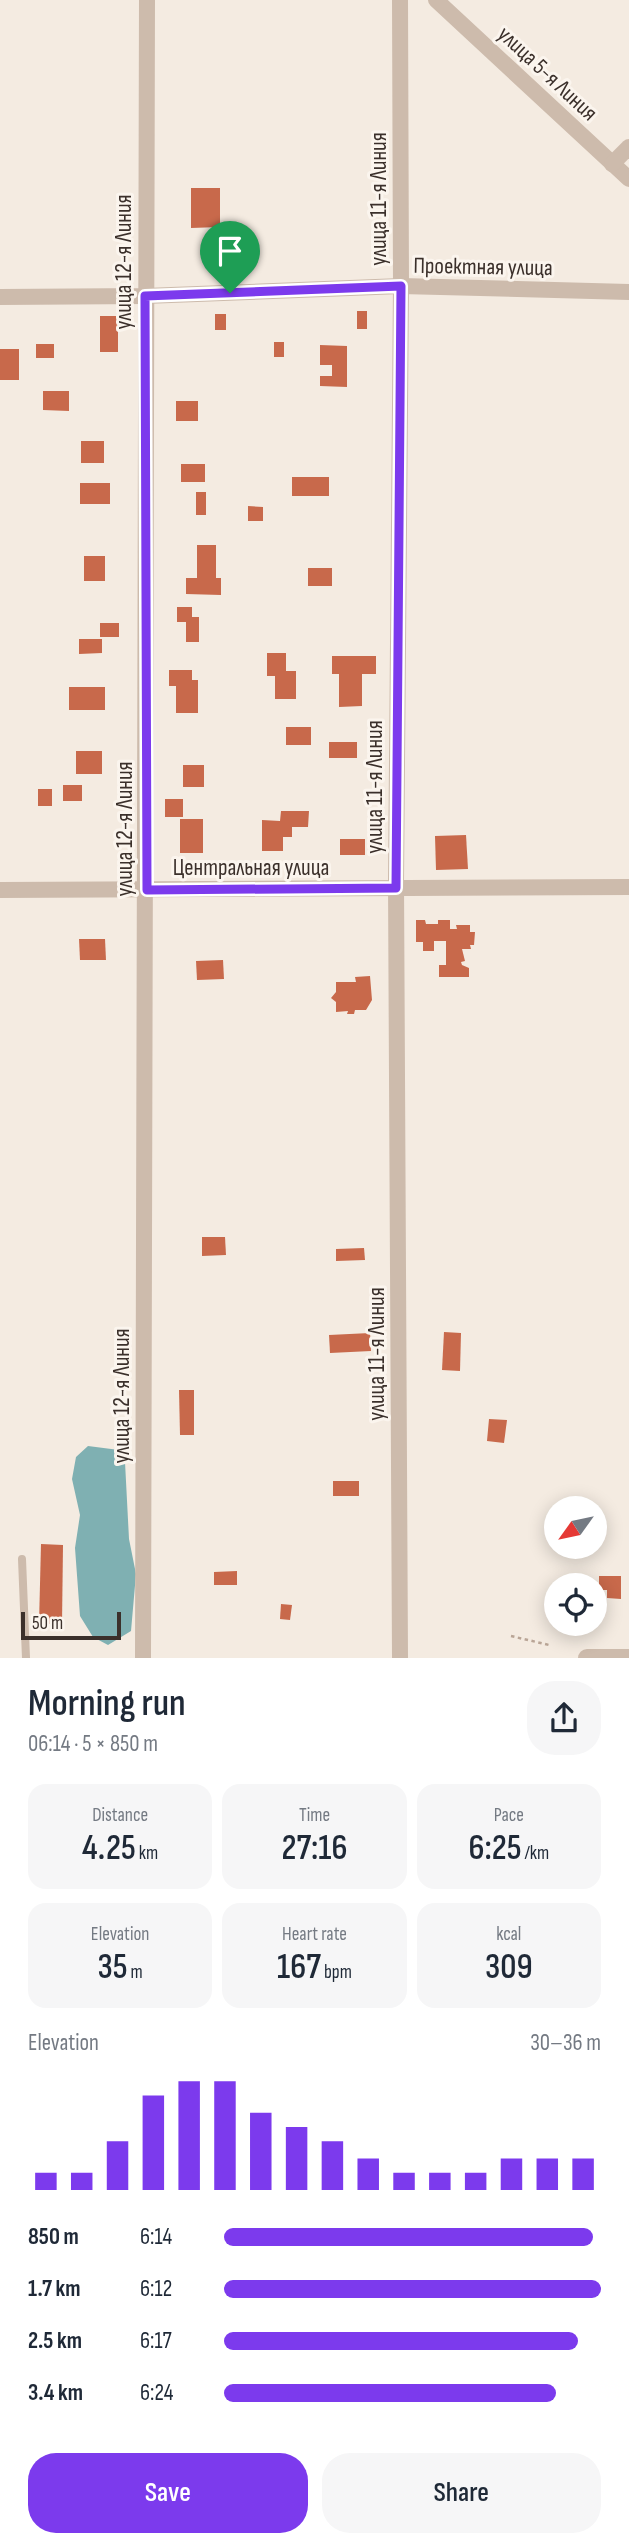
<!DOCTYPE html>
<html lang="en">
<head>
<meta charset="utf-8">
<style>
	:root { --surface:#fff; --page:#f6f6f7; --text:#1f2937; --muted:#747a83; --accent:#7c3aed }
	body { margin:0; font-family:"Sofia Sans Condensed",sans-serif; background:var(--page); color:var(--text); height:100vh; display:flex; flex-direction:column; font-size:26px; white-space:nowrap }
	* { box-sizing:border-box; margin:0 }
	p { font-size:23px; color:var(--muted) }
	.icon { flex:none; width:38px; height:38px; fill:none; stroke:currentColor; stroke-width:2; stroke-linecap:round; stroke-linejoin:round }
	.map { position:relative; height:1658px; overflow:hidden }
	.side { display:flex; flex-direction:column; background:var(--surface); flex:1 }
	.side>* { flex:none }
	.needle { width:46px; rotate:237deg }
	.fabs { position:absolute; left:544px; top:1496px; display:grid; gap:14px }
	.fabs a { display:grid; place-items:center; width:63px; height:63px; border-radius:50%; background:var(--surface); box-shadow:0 4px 18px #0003; font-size:35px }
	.scale { position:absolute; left:21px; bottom:18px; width:100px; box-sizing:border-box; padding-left:7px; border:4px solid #3b302b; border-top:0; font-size:19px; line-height:24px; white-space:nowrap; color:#3b302b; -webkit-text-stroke:5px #fbf5ee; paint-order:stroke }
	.pin { position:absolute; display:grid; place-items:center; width:60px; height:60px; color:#fff; margin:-72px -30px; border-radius:50% 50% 50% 0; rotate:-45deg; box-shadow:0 0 7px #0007 }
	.pin .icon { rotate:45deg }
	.round { display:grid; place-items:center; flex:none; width:74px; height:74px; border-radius:28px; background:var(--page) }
	.headline { display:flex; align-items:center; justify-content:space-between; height:119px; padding:0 28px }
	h1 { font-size:38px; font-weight:600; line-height:52px }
	.metrics { display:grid; grid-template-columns:repeat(3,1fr); gap:10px; height:119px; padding:7px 28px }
	.metrics div { display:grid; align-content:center; border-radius:18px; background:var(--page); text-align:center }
	.metrics b { font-size:35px; font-weight:600 }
	.metrics small { font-size:19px; font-weight:400 }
	.metrics p { font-size:19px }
	.chart { height:196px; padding:14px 28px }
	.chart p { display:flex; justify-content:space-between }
	.chart svg { width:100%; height:126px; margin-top:7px; stroke:var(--accent); stroke-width:6 }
	.cta { display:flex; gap:14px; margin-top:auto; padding:14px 28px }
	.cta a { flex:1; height:80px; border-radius:28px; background:var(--accent); color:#fff; font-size:28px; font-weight:600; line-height:80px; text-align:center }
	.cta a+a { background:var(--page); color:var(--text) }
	ul { padding:0 28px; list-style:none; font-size:23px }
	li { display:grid; grid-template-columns:112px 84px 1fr; align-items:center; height:52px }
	li i { height:18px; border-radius:9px; background:var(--accent) }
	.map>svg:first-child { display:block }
	.water { fill:#7fb0b2 }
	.building { fill:#c8694b }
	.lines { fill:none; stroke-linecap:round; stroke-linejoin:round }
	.path { stroke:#b9a596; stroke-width:2.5; stroke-dasharray:3.5 3.5; stroke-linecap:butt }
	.service { stroke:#cdbbac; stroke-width:8 }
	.minor { stroke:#cdbbac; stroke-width:16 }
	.tertiary { stroke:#cdbbac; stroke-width:18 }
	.route-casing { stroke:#fff; stroke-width:14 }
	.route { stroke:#7c3aed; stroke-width:9 }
	.labels { text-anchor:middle; stroke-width:6; stroke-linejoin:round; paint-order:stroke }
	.street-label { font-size:23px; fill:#3b302b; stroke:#fbf5ee }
</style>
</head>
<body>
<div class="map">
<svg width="629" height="1658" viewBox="0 0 629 1658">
	<rect width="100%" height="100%" fill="#f4ebe1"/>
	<polygon class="water" points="88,1446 119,1450 125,1462 129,1539 136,1574 131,1631 108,1645 93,1637 80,1616 75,1548 80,1515 72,1479 76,1457"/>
	<g class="building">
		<polygon points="191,188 220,188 220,227 191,228"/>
		<rect x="357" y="311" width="10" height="18"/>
		<rect x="215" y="314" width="11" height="16"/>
		<rect x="100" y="316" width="18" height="36"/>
		<rect x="274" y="342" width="10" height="15"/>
		<rect x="36" y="344" width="18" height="14"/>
		<polygon points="320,345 347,346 347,387 320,386 320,376 332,376 332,365 320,365"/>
		<rect x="0" y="349" width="19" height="31"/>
		<polygon points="43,391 69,391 69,411 43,410"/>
		<rect x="176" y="401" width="22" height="20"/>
		<rect x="81" y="441" width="23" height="22"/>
		<rect x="181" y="464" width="24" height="18"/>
		<rect x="292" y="477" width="37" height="19"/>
		<rect x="80" y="483" width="30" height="21"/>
		<rect x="196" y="492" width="10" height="23"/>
		<polygon points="248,506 263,507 263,521 248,521"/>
		<polygon points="197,545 216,545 216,578 221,578 221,595 186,594 186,578 197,578"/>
		<rect x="84" y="556" width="21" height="25"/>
		<rect x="308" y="568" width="24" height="18"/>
		<polygon points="177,607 192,607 192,617 199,617 199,642 186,642 186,622 177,622"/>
		<rect x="100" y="623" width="19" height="14"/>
		<polygon points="79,639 102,639 102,653 79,654"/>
		<polygon points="267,653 286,653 286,671 296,671 296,699 275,699 275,676 267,676"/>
		<polygon points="332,656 376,656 376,674 362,674 362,706 339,707 339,674 332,674"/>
		<polygon points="169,670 192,670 192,680 198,680 198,713 176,713 176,686 169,686"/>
		<rect x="69" y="687" width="36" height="23"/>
		<rect x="286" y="727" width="25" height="18"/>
		<rect x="329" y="742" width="28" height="16"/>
		<rect x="76" y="751" width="26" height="23"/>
		<rect x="183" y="765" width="21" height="22"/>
		<rect x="63" y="785" width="19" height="16"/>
		<rect x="38" y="789" width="14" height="17"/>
		<rect x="165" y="799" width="18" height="18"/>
		<polygon points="281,811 309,811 308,827 292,827 292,837 283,837 283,851 262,851 262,820 280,821"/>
		<rect x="180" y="819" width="23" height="34"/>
		<polygon points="466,835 468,869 436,870 435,836"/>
		<rect x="340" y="839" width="25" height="16"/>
		<polygon points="416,920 425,920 426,924 438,924 438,920 450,920 450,929 457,929 456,925 470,925 470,932 475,932 474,945 470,945 471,949 462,949 465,961 461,962 462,965 469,968 469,977 439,977 439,965 446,965 446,941 434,941 434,951 423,951 423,942 416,942"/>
		<polygon points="79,939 105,939 106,960 80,960"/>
		<polygon points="223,960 224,979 197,980 196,961"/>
		<polygon points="370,976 372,1000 366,1010 355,1010 354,1014 347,1014 348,1011 336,1012 336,1002 331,998 336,992 336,982 356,982 355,977"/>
		<polygon points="202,1237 225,1237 226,1255 202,1256"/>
		<polygon points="364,1248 365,1260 336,1261 336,1249"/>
		<polygon points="444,1332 461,1333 460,1371 442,1370"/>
		<polygon points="370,1333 371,1351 330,1353 329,1335"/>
		<polygon points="179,1390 194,1390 194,1435 180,1435"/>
		<polygon points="489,1419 507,1420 504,1443 487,1441"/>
		<rect x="333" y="1481" width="26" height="15"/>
		<polygon points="41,1544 63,1545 62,1624 39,1624"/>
		<polygon points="237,1571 237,1585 214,1585 214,1572"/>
		<polygon points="599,1576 621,1576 621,1599 607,1598 607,1590 599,1590"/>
		<polygon points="281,1604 292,1605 290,1620 280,1619"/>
	</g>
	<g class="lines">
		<polyline class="path" points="511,1636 549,1645"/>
		<polyline class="service" points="22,1559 26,1658"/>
		<g class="minor">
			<polyline points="400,0 401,286 396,882 400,1658"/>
			<polyline points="436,0 629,179"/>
			<polyline points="612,164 629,147"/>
			<polyline points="0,297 145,296 401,286 629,292"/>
			<polyline points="0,890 629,887"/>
			<polyline points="143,1658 147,0"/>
		</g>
		<polyline class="tertiary" points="587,1658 629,1658"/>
	</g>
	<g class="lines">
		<defs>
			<polygon id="route" points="401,286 396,888 147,890 145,296"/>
		</defs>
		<use href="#route" class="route-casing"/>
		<use href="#route" class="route"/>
	</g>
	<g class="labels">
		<g class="street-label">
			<text transform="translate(548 73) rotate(43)" y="8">улица 5-я Линия</text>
			<text transform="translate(378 199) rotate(-90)" y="8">улица 11-я Линия</text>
			<text transform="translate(123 262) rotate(-90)" y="8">улица 12-я Линия</text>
			<text transform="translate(483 266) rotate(1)" y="8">Проектная улица</text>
			<text transform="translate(374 787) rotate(-90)" y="8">улица 11-я Линия</text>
			<text transform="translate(124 829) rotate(-90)" y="8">улица 12-я Линия</text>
			<text x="251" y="875">Центральная улица</text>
			<text transform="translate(376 1354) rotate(-90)" y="8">улица 11-я Линия</text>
			<text transform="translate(121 1396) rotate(-90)" y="8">улица 12-я Линия</text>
		</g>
	</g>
</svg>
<div class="fabs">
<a><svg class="needle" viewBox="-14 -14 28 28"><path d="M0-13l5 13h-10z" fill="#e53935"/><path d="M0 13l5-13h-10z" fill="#747a83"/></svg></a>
<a><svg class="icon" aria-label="locate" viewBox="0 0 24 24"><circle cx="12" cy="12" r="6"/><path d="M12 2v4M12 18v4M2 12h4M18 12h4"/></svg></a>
</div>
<div class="scale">50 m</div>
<div class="pin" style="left:230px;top:293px;background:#1e9e55"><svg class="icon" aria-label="arrive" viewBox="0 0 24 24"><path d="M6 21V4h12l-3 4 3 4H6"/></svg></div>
</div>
<section class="side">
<div class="headline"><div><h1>Morning run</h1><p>06:14 · 5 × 850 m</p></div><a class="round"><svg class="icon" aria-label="share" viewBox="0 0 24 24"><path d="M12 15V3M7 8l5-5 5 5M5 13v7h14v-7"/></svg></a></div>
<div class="metrics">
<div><p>Distance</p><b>4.25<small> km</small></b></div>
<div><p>Time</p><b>27:16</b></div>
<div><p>Pace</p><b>6:25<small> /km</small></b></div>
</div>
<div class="metrics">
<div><p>Elevation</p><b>35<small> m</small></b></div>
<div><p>Heart rate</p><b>167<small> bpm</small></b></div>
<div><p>kcal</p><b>309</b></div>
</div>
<div class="chart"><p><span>Elevation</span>30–36 m</p>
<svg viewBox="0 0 160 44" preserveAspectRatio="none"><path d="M5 44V38M15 44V38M25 44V27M35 44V11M45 44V6M55 44V6M65 44V17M75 44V22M85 44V27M95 44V33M105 44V38M115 44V38M125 44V38M135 44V33M145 44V33M155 44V33"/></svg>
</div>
<ul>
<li><b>850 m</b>6:14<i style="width:98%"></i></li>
<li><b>1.7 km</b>6:12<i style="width:100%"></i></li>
<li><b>2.5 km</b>6:17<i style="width:94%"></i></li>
<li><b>3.4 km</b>6:24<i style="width:88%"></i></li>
</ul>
<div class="cta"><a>Save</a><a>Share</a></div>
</section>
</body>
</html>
